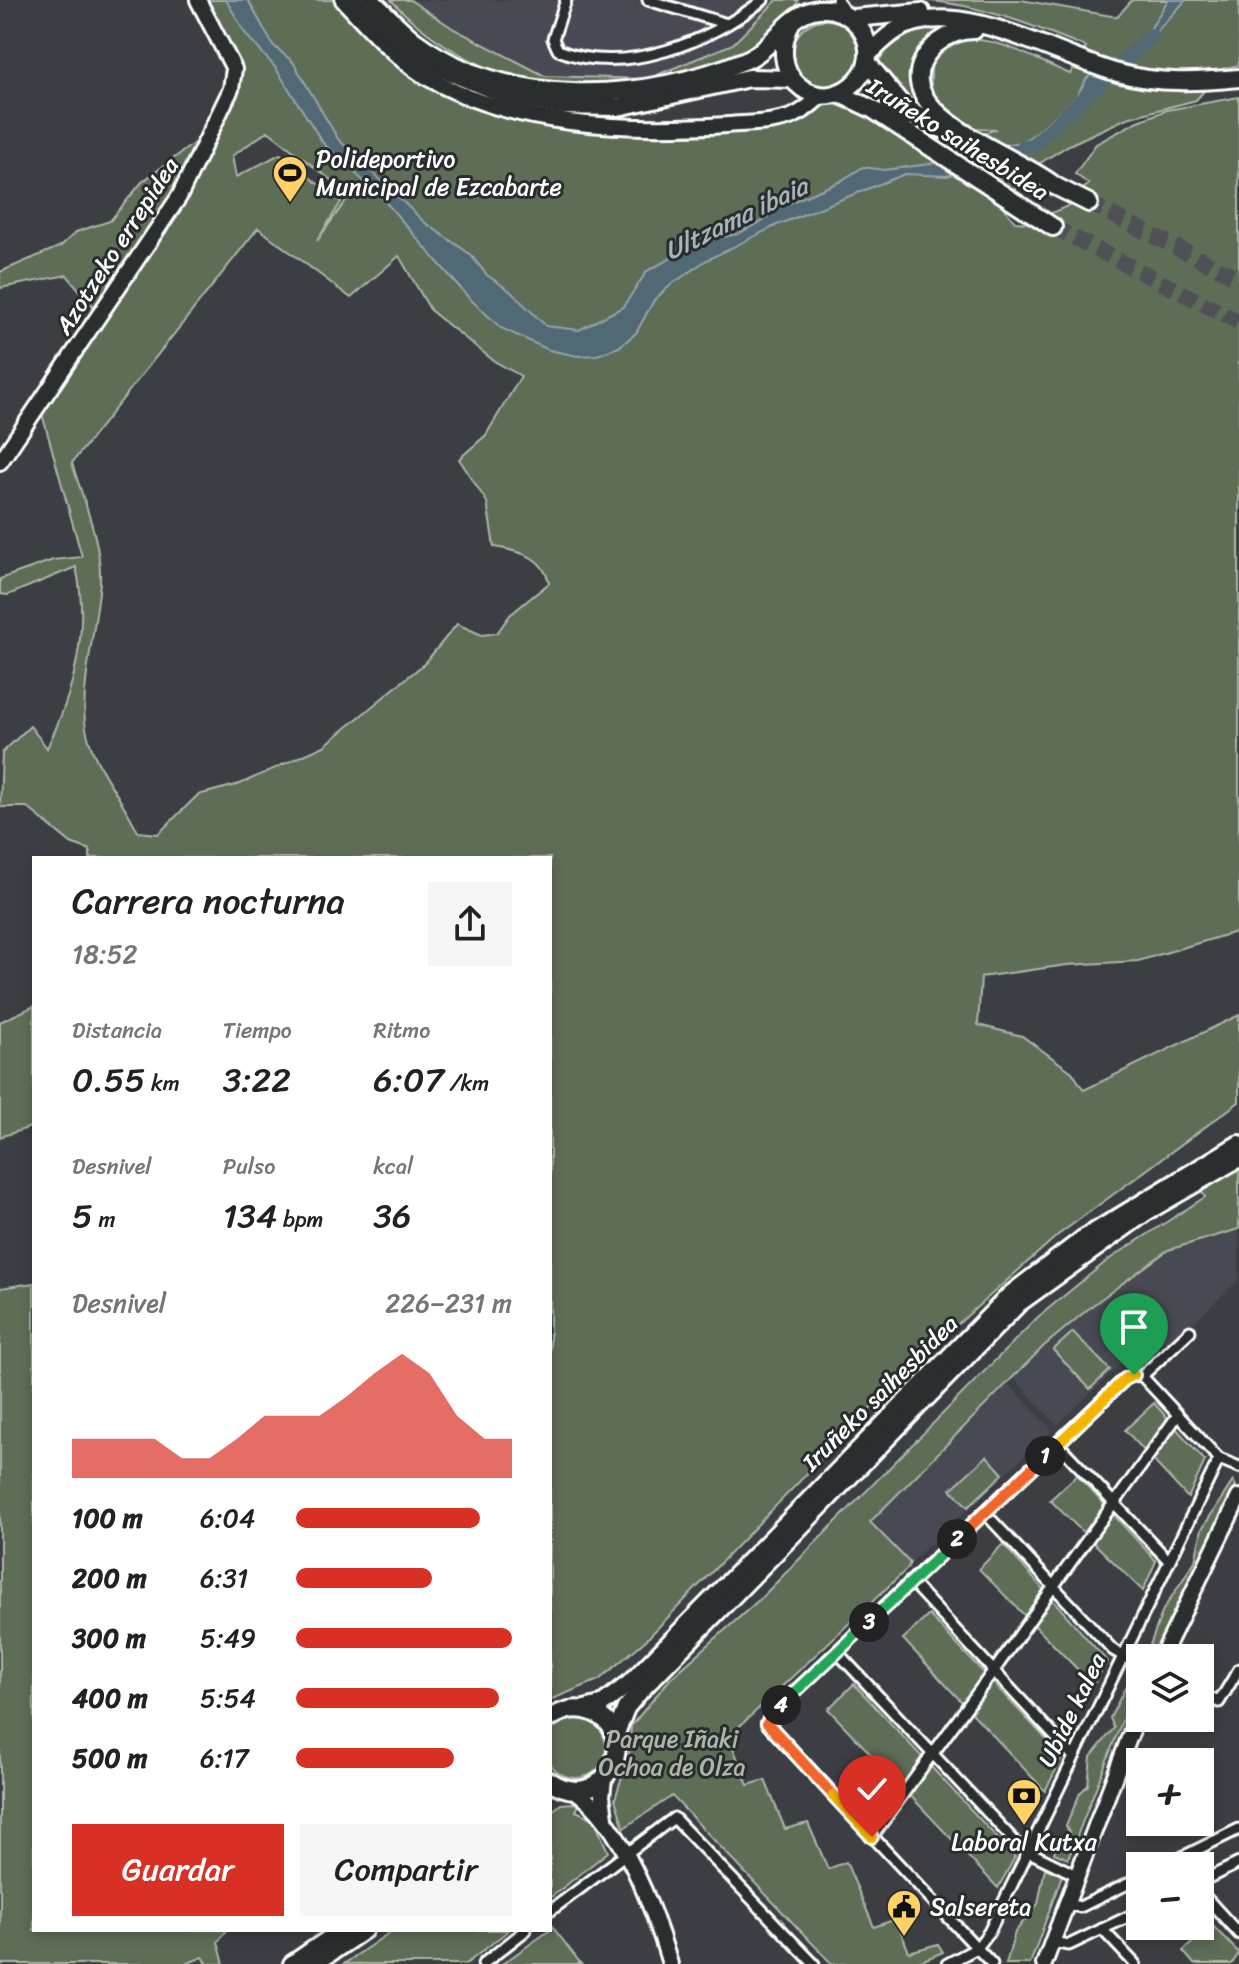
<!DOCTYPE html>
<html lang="es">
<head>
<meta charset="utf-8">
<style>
	:root { --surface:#fff; --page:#f6f6f6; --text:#222; --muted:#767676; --accent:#d93025 }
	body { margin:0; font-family:Sriracha,sans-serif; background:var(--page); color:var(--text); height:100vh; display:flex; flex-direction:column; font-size:30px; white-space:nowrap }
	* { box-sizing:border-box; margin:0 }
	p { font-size:26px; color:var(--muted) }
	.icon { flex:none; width:44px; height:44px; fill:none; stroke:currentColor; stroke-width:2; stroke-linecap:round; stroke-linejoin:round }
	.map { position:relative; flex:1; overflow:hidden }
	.drawer { position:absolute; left:32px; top:856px; width:520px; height:1076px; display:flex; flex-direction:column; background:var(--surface); border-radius:0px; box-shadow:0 4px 12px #0003 }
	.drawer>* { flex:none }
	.fabs { position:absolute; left:1126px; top:1644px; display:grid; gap:16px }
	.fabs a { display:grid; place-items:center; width:88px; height:88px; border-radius:0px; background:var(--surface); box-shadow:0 4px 12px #0003; font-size:40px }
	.pin { position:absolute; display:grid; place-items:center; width:68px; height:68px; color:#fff; margin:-82px -34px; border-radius:50% 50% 50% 0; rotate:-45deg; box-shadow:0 0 8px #0007 }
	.pin .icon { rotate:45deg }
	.km { position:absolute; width:40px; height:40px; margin:-20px; border-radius:50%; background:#222; color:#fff; font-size:22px; line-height:40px; text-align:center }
	.round { display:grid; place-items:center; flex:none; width:84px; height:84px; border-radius:0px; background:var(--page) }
	.headline { display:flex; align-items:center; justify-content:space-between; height:136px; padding:0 40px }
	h1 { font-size:36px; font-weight:600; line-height:60px }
	.metrics { display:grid; grid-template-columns:repeat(3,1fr); gap:12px; height:136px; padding:8px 40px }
	.metrics div { display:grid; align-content:center }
	.metrics b { font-size:34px; font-weight:600 }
	.metrics small { font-size:22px; font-weight:400 }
	.metrics p { font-size:22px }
	.chart { height:224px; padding:16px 40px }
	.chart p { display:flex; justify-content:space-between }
	.chart svg { width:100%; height:144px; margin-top:8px; fill:var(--accent); opacity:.7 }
	.cta { display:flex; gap:16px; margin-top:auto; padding:16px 40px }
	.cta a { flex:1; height:92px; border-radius:0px; background:var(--accent); color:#fff; font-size:32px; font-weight:600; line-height:92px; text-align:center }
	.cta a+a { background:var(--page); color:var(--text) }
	ul { padding:0 40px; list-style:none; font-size:26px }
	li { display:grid; grid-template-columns:128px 96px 1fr; align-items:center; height:60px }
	li i { height:20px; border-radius:10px; background:var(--accent) }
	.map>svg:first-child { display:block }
	.built { fill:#484953 }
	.green { fill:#5d6d56; stroke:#aeb6aa; stroke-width:2; fill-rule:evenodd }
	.water { fill:#516875; stroke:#97a4ac; stroke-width:2 }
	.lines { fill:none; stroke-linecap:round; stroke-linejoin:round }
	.river { stroke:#516875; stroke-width:14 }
	.highway-tunnel { stroke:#505157; stroke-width:16; stroke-dasharray:16 8; stroke-linecap:butt }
	.street-casing { stroke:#fff; stroke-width:15 }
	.secondary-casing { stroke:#fff; stroke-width:20 }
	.highway-casing { stroke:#fff; stroke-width:22 }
	.street { stroke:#2a2d2e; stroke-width:9 }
	.secondary { stroke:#2a2d2e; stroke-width:14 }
	.highway { stroke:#2a2d2e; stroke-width:16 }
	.split-1-casing { stroke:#fff; stroke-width:16 }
	.split-2-casing { stroke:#fff; stroke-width:16 }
	.split-3-casing { stroke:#fff; stroke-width:16 }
	.split-4-casing { stroke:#fff; stroke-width:16 }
	.split-5-casing { stroke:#fff; stroke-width:16 }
	.split-6-casing { stroke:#fff; stroke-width:16 }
	.split-1 { stroke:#f5b400; stroke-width:10 }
	.split-2 { stroke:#f0652b; stroke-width:10 }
	.split-3 { stroke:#22a559; stroke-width:10 }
	.split-4 { stroke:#22a559; stroke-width:10 }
	.split-5 { stroke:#f0652b; stroke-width:10 }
	.split-6 { stroke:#f5b400; stroke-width:10 }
	.labels { text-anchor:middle; stroke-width:6; stroke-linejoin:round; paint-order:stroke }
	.street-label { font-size:24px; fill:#fff; stroke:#2a2d2e }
	.poi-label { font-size:24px; fill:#fff; stroke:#2a2d2e; text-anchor:start }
	.park-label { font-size:24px; fill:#aeb6aa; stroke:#2a2d2e }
	.water-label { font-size:26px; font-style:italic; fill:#a8b4ba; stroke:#2a2d2e }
</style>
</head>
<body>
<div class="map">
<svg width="1239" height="1964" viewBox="0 0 1239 1964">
	<rect width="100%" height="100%" fill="#3c3e44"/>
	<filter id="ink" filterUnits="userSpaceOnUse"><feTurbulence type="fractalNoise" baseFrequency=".0125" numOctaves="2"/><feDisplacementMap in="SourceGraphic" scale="16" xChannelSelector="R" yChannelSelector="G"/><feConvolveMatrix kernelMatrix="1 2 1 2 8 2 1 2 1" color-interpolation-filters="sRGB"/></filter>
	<g filter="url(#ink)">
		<g class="built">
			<polygon points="410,0 777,0 733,44 647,79 545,76 454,29"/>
			<polygon points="1239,1229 1239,1279 1150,1364 1136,1350 1057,1425 1012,1376 1093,1305 1168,1250"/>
			<polygon points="1007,1382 1052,1430 910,1563 870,1522"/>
		</g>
		<g class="green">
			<path d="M207 0H355L423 75 514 112 754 130 824 100 879 121 891 132H988L996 129 975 128 956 119 931 95V64L953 40C999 35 1029 57 1070 74L1086 47C1032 25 979 4 921 0H1021L1117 17 1132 0H1239V65L1223 69 1196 100 1127 118 1069 145 1021 175 1032 182 1012 190 999 202 1015 222 1031 223 1043 230 1055 220 1049 214 1070 205 1080 207 1091 196 1083 189 1089 184 1075 174 1096 144 1136 122 1167 110 1239 97V931L1138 961 1067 965 981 977 978 1025 1022 1036 1072 1072 1084 1090 1239 1015V1102L1058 1235 913 1364 646 1640 599 1680 550 1700V858H90V850L71 843 27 807H0L2 753 30 726 47 748C74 692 90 629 76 567L8 595 0 594V579L53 560 82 557 41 410 97 311 67 275 0 288V272L61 246 76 232 110 221 142 182 225 120 242 66ZM268 131 350 195 317 241 341 202 280 154 236 177 232 156ZM258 228 351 298 399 256 431 311 494 361 521 376 486 435 459 459 487 502 494 547C518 551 543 555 549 583L510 615 497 633 482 635 457 624 425 663 324 746 240 784 198 795 158 834 138 832C121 795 90 764 85 722 81 685 97 622 100 582 102 542 83 500 72 463Z"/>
			<path d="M391 0H410L454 29 545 76 647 79 733 44 777 0H798C794 18 765 45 749 54 740 60 724 61 714 64 670 76 621 92 575 89 506 85 437 50 391 0Z"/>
			<circle cx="826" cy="53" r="33"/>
			<path d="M924 26 956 27 925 48 930 114C908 100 889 86 879 61L896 36Z"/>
			<polygon points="34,1006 34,1126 0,1137 0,1022"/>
			<polygon points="1239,1168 1239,1229 1168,1250 1093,1305 1044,1346 870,1522 910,1563 907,1569 725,1740 730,1740 748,1785 765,1780 785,1829 808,1823 828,1869 846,1862 874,1927 896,1919 909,1952 938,1944 943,1952 914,1964 832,1964 672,1796 624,1828 615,1799 629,1754 631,1726 670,1679 761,1598 1038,1317 1108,1260 1205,1197 1201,1189"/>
			<polygon points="34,1283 34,1930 227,1930 218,1942 224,1964 208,1964 203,1957 185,1964 0,1964 0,1288"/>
			<polygon points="1073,1332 1110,1370 1090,1389 1053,1350"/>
			<polygon points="1154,1403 1205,1461 1188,1498 1125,1430"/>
			<polygon points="987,1456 1003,1474 968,1507 951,1489"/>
			<polygon points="1077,1475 1156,1561 1143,1591 1050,1500"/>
			<polygon points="1233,1481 1236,1486 1157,1650 1147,1653 1163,1610 1195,1561 1202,1529"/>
			<polygon points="1003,1544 1107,1661 1093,1685 979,1569"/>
			<polygon points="929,1615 1063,1757 1045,1791 903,1639"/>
			<polygon points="1135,1676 1134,1691 1068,1859 1054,1853 1057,1842 1069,1832 1066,1826 1080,1793 1088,1785 1091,1757 1114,1728 1110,1718 1125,1688"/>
			<polygon points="854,1684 1015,1857 998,1888 828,1709"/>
			<circle cx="576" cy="1748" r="30"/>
			<polygon points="574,1803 579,1805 576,1811 594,1819 608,1852 550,1898 550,1813 561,1804"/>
			<polygon points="1045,1868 1062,1875 1030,1964 1006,1964 1015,1932 1038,1904"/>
			<polygon points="1212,1925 1239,1953 1232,1964 1194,1964 1183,1951"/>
			<polygon points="552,1926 581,1964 502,1964 550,1930"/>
			<polygon points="393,1930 509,1930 466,1964 344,1964"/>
		</g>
		<polygon class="water" points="226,0 248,0 273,45 293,62 338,139 424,222 470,254 487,275 510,291 546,326 579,330 623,307 647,271 703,241 737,234 763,221 777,208 839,182 863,167 884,170 930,164 972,150 1021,142 1036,133 1076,97 1087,78 1120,57 1151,28 1168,0 1186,0 1144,45 1038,140 1031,151 947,176 905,174 777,225 705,261 672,284 654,300 636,333 619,347 597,355 578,356 549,350 501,328 469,298 383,199 323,143 275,67 247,36"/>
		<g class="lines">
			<polyline class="river" points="1023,147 1034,144 1151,35"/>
			<g class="highway-tunnel">
				<polyline points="1089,203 1239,279"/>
				<polyline points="1053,227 1239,322"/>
			</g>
			<defs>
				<g id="street">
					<path d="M566 0 553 39 558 50C625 77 709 42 763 0"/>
					<polyline points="648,0 727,24"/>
					<polyline points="837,0 846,14"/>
					<polyline points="1142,1376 1190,1331"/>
					<polyline points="1058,1444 1169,1561"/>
					<polyline points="1116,1501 1175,1419"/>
					<polyline points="985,1513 1113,1650 1140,1666"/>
					<polyline points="911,1582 1073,1756"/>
					<polyline points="1055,1584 1111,1507"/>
					<polyline points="837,1652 1021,1848 1076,1875"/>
					<polyline points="996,1668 1051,1590"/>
					<polyline points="1200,1694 1219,1702 1239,1669"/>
					<polyline points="934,1752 991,1674"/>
					<polyline points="874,1834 930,1757"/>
					<polyline points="1164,1866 1239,1829"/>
					<polyline points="1200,1882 1239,1863"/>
					<polyline points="1200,1891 1239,1934"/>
					<polyline points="1066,1904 1080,1907 1140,1878"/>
					<polyline points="550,1911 674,1818 814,1964"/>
					<polyline points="1102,1929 1135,1964"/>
					<polyline points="1052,1942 1069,1945 1140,1911"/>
					<polyline points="483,1964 526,1930"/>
					<polyline points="947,1964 977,1948 989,1932 1219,1459"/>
					<polyline points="992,1964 772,1729 767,1723 772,1713 1125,1379 1134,1375 1142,1376 1219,1459 1239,1467"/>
				</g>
				<g id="secondary">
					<path d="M343 0C367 26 393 56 423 75 511 128 627 131 727 125 749 123 772 124 793 116 805 111 813 103 822 95"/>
					<polyline points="0,462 179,197 231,89 234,69 198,0"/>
					<polyline points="1161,1658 1239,1497"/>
					<polyline points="604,1779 602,1796 605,1817"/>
					<path d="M574 1790C621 1820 655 1912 670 1964"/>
					<polyline points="1044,1964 1140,1709"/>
				</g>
				<g id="highway">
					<polyline points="355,0 398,42 432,65 510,97 560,106 618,107 749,78 791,79"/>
					<path d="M371 0C385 13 400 29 415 41 508 110 644 102 746 60 772 49 787 16 813 10 852 1 886 47 858 79 823 119 765 80 790 26"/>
					<polyline points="853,18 921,12"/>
					<path d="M974 30C959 30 947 35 935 45 869 110 1022 156 1055 186"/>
					<path d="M868 54C880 44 892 30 907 25 968 1 1058 57 1118 73 1158 84 1198 82 1239 78"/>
					<polyline points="867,62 903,106 942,129"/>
					<polyline points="838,93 872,109 1053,227"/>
					<polyline points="1049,183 1089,203"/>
					<polyline points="585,1709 601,1705 630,1683 1011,1294 1083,1239 1239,1144"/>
					<path d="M550 1718C564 1710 576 1706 592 1712 645 1733 604 1817 550 1781"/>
					<polyline points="615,1736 626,1708 641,1690 1019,1303 1146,1212 1239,1158"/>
					<polyline points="292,1964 342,1930"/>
					<polyline points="314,1964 364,1930"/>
				</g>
			</defs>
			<use href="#street" class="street-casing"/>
			<use href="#secondary" class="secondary-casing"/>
			<use href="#highway" class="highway-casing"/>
			<use href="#street" class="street"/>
			<use href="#secondary" class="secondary"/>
			<use href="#highway" class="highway"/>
		</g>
	</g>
	<g class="lines" filter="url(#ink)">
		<defs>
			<polyline id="split-1" points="1045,1456 1125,1379 1134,1375"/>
			<polyline id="split-2" points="957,1539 1045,1456"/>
			<polyline id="split-3" points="869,1622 957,1539"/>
			<polyline id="split-4" points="781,1705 869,1622"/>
			<polyline id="split-5" points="781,1705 767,1723 833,1795"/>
			<polyline id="split-6" points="833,1795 872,1837"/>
		</defs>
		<use href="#split-1" class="split-1-casing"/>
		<use href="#split-2" class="split-2-casing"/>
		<use href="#split-3" class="split-3-casing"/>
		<use href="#split-4" class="split-4-casing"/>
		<use href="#split-5" class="split-5-casing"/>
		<use href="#split-6" class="split-6-casing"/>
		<use href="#split-1" class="split-1"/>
		<use href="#split-2" class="split-2"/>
		<use href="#split-3" class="split-3"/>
		<use href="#split-4" class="split-4"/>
		<use href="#split-5" class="split-5"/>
		<use href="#split-6" class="split-6"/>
	</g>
	<defs>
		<symbol id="stadium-pin" viewBox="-11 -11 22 30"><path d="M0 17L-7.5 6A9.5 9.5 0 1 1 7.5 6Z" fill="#ffd166" stroke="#2a2d2e"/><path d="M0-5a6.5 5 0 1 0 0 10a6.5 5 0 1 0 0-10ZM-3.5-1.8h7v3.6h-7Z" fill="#111"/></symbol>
		<symbol id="bank-pin" viewBox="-11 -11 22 30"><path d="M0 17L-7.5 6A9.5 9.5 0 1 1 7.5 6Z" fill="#ffd166" stroke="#2a2d2e"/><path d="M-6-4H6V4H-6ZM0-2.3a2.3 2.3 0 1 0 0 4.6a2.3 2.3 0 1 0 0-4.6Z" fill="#111"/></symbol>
		<symbol id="civic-pin" viewBox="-11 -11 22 30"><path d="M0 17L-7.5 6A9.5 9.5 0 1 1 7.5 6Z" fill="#ffd166" stroke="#2a2d2e"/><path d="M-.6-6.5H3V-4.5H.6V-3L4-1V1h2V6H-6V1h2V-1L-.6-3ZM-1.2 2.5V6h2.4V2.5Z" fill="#111"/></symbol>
	</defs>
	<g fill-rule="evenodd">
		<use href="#stadium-pin" x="270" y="153" width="40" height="54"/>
		<use href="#bank-pin" x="1004" y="1776" width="40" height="54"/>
		<use href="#civic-pin" x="884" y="1887" width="40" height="54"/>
	</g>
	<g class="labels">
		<g class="street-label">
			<text transform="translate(958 139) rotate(32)" y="8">Iruñeko saihesbidea</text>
			<text transform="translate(117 246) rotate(-57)" y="8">Azotzeko errepidea</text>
			<text transform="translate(880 1393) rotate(-45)" y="8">Iruñeko saihesbidea</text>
			<text transform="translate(1072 1710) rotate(-64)" y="8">Ubide kalea</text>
		</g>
		<g class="poi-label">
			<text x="316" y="167">Polideportivo<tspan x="316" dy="28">Municipal de Ezcabarte</tspan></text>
			<text x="1024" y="1850" text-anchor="middle">Laboral Kutxa</text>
			<text x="930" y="1915">Salsereta</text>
		</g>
		<g class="park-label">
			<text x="672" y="1747">Parque Iñaki<tspan x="672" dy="28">Ochoa de Olza</tspan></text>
		</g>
		<g class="water-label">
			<text transform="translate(736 218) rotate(-26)" y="9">Ultzama ibaia</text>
		</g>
	</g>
</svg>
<div class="fabs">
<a><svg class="icon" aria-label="layers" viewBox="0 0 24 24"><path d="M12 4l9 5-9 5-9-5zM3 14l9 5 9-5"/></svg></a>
<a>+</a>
<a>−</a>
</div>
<div class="pin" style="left:1134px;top:1375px;background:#1e9e55"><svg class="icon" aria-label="arrive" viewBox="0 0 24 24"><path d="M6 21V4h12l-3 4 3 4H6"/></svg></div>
<div class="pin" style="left:872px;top:1837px;background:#d93025"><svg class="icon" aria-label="check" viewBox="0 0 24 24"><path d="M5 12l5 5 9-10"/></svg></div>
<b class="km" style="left:1045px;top:1456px">1</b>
<b class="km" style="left:957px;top:1539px">2</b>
<b class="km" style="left:869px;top:1622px">3</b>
<b class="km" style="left:781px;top:1705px">4</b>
<section class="drawer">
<div class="headline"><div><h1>Carrera nocturna</h1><p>18:52</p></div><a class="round"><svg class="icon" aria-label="share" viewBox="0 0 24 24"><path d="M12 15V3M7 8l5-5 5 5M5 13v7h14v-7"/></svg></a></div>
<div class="metrics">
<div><p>Distancia</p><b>0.55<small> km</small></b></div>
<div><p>Tiempo</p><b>3:22</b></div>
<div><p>Ritmo</p><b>6:07<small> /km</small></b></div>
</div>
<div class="metrics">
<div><p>Desnivel</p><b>5<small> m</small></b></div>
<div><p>Pulso</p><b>134<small> bpm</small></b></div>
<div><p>kcal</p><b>36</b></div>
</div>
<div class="chart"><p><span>Desnivel</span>226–231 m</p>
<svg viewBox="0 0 160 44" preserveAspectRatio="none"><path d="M0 44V32L10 32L20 32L30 32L40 38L50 38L60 32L70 25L80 25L90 25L100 19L110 12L120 6L130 12L140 25L150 32L160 32V44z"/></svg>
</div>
<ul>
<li><b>100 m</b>6:04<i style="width:85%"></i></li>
<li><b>200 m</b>6:31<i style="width:63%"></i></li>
<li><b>300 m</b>5:49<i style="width:100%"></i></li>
<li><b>400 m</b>5:54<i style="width:94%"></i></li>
<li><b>500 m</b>6:17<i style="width:73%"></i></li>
</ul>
<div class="cta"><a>Guardar</a><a>Compartir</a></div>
</section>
</div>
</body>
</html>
